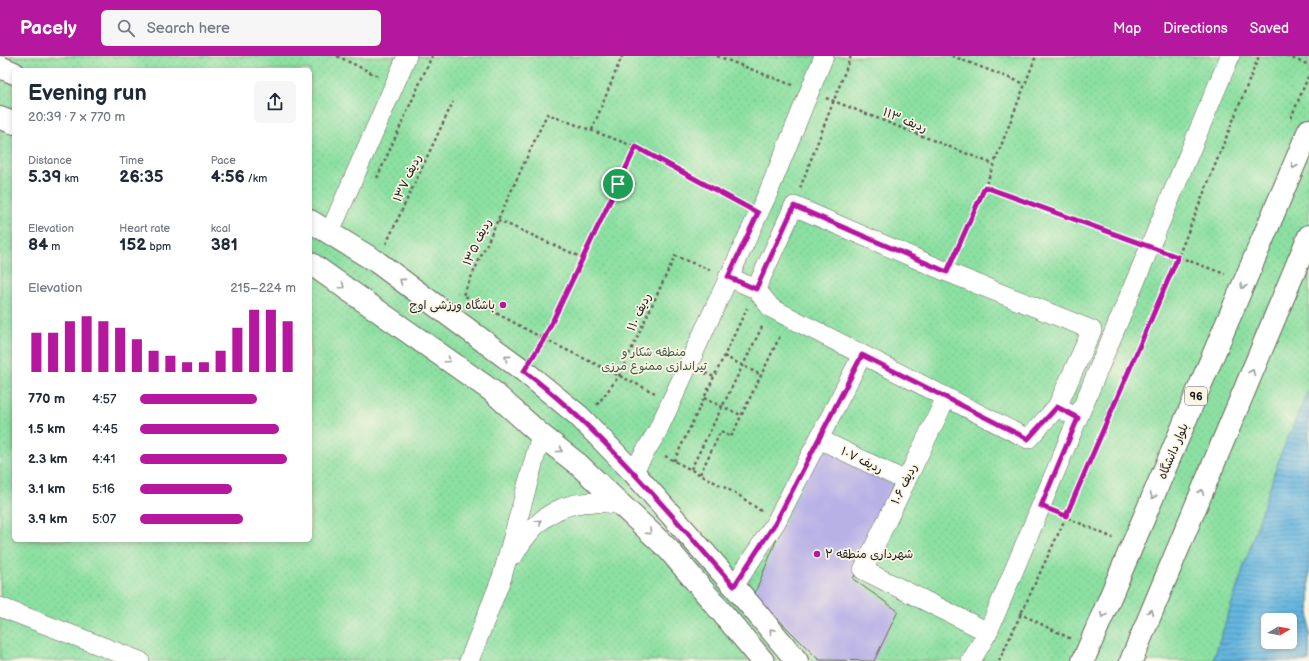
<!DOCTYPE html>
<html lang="en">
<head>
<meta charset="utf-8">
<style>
	:root { --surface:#fff; --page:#f6f6f7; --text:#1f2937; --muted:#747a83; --accent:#b5179e }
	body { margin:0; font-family:"Balsamiq Sans","Playpen Sans Arabic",sans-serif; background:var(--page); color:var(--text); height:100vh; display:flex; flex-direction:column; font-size:15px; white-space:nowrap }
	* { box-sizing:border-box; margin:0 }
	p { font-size:13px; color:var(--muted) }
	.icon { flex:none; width:22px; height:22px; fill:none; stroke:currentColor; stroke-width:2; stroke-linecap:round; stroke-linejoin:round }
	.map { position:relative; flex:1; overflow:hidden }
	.panel { position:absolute; left:12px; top:12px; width:300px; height:474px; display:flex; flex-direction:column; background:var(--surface); border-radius:6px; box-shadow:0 2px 6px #0003 }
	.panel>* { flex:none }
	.needle { width:26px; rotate:81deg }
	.controls { position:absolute; left:1261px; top:557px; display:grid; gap:8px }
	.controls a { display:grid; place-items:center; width:36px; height:36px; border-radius:6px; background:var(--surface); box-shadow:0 2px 6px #0003; font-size:20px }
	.pin { position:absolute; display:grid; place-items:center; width:34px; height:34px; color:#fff; margin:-17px; border:2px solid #fff; border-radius:50%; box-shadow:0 1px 4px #0007 }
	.round { display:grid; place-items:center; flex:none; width:42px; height:42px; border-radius:6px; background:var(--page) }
	.overview { display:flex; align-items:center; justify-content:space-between; height:68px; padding:0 16px }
	h1 { font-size:22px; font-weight:800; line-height:30px }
	.metrics { display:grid; grid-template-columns:repeat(3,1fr); gap:6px; height:68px; padding:4px 16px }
	.metrics div { display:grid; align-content:center }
	.metrics b { font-size:17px; font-weight:800 }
	.metrics small { font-size:11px; font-weight:400 }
	.metrics p { font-size:11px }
	.chart { height:112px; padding:8px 16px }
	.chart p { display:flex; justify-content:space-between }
	.chart svg { width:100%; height:72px; margin-top:4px; stroke:var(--accent); stroke-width:6 }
	ul { padding:0 16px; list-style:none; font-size:13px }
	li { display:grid; grid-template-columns:64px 48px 1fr; align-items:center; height:30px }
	li i { height:10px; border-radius:5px; background:var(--accent) }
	header { display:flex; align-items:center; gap:24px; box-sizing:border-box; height:56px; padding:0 20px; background:var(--accent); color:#fff }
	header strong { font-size:19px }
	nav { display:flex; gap:22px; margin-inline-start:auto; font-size:14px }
	.search { width:280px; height:36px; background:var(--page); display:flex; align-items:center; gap:10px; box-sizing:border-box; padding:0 14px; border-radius:6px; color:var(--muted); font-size:15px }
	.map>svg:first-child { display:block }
	.green { fill:url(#green-dots); stroke:#547e5f; fill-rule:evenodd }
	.water { fill:url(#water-rules); stroke:#40697e; fill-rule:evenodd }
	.building { fill:#b8b1e6 }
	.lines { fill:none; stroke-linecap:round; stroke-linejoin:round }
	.street-casing { stroke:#67645a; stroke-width:20 }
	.secondary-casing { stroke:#67645a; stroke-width:24 }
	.primary-casing { stroke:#67645a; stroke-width:24 }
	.path { stroke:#67645a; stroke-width:2.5; stroke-dasharray:3 3; stroke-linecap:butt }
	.street { stroke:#fff; stroke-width:19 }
	.secondary { stroke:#fff; stroke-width:22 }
	.primary { stroke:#fff; stroke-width:22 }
	.oneway { stroke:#999 }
	.route-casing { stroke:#fff; stroke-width:8 }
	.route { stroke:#b5179e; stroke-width:5 }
	.poi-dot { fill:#b5179e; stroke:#fcf5e5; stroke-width:1.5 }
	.labels { text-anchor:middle; stroke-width:3.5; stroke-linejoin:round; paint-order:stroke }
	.shield { fill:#fcf5e5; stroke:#5f5d58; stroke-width:1 }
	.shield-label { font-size:11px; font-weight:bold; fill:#1c1c1c }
	.street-label { font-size:12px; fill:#1c1c1c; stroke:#fcf5e5 }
	.poi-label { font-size:12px; fill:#1c1c1c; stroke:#fcf5e5; text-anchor:end }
	.park-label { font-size:12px; fill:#3e5744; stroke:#fcf5e5 }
</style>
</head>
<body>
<header>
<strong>Pacely</strong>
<div class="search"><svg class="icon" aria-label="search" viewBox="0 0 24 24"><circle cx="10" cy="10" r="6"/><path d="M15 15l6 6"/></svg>Search here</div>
<nav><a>Map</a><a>Directions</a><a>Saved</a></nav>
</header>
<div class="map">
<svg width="1309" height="605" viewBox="0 0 1309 605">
	<defs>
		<pattern id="green-dots" width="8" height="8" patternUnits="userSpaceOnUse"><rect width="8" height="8" fill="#8ce0a2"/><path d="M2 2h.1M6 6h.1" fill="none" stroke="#78c08b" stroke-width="1.8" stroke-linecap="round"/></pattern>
		<pattern id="water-rules" width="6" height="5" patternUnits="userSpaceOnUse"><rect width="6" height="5" fill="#65b6e0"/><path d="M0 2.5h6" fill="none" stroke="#5293b5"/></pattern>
	</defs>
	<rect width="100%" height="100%" fill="#fcf5e5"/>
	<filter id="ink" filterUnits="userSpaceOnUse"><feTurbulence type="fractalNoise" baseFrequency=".025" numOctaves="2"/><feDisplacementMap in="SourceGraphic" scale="8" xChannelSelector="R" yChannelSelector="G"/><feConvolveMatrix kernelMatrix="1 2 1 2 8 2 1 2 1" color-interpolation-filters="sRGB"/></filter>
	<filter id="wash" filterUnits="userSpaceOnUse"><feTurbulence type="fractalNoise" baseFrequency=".012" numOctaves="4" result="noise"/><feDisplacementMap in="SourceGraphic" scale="16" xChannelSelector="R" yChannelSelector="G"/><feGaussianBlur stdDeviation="0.9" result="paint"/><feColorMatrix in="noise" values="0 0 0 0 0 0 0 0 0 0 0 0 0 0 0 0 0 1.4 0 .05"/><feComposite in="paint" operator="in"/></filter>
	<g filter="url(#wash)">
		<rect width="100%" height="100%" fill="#f2e9cd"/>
		<path class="green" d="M0 0H1309V605H0ZM14 14H310V484H14ZM1268 564H1290V586H1268Z"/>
		<path class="water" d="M1309 333V605H1213L1280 400ZM1268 564H1290V586H1268Z"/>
		<g id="blocks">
			<polygon class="building" points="821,391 893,429 853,523 898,555 874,605 819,604 754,539 781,473"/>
		</g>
	</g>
	<g filter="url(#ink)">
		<use href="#blocks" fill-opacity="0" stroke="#67645a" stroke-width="1"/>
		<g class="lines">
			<defs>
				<g id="street">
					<polyline points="330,176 407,0"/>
					<polyline points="728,221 756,233 771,252 1028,383 1057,351 1068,357"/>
					<polyline points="756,233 794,150 947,216 1092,274 1057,351"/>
					<polyline points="946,342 863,514 988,576"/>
					<polyline points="819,383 906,425"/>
					<polyline points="633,416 657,376 768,137 824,0"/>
					<path d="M514 499C539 455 571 439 621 449"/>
					<polyline points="734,530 776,466 862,299"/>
					<polyline points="0,551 140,605"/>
					<polyline points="469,605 502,521 541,379"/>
					<polyline points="971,605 988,576 1230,0"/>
				</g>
				<g id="secondary">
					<polyline points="0,11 14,17"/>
					<polyline points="0,62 14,67"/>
					<polyline points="310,165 377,206 524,315 579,360 633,416 734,530 797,605"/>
					<polyline points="310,207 492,335 541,379 579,409 669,494 763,605"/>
				</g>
				<g id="primary">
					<polyline points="1083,605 1309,74"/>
					<polyline points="1131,605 1309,180"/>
				</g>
			</defs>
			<use href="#street" class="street-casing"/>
			<use href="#secondary" class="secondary-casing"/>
			<use href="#primary" class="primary-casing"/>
			<g class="path">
				<polyline points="337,0 378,20"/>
				<polyline points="717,0 792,29"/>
				<polyline points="952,0 1025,28"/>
				<polyline points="1287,0 1309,9"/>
				<polyline points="826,42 993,108"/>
				<polyline points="1291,62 1309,19"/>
				<polyline points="592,74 622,0"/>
				<polyline points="377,122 432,0"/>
				<polyline points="985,131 1133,185"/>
				<polyline points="800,132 851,0"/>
				<polyline points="498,164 583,202"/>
				<polyline points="386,188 453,46"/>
				<polyline points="1168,197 1225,218"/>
				<polyline points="955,199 985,131 1036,0"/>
				<polyline points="535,298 544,283 636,91"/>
				<polyline points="724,300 761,319"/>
				<polyline points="705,317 714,321"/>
				<polyline points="655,337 544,283 463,239 547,58 636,91 742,148"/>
				<polyline points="704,342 741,359"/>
				<polyline points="597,349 619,320 675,200 710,214"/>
				<polyline points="665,400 737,438 761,455"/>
				<polyline points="674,405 747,252"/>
				<polyline points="691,413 763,269"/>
				<polyline points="700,418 721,375 731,381 781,278"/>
				<polyline points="1057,457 1113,482"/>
				<polyline points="1019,557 1071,583"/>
				<polyline points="999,605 1066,461 1178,201 1259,0"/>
			</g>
			<use href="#street" class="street"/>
			<use href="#secondary" class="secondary"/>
			<use href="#primary" class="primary"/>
		</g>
		<defs><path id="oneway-chevron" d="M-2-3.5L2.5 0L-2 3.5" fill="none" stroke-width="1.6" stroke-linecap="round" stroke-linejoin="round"/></defs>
		<g class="oneway">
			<use href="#oneway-chevron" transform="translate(1294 110) rotate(113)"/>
			<use href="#oneway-chevron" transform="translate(402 225) rotate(-144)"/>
			<use href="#oneway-chevron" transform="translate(342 230) rotate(35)"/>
			<use href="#oneway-chevron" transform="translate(1243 230) rotate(113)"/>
			<use href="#oneway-chevron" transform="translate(507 302) rotate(-144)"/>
			<use href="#oneway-chevron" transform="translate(448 304) rotate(35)"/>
			<use href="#oneway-chevron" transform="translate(1252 316) rotate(-67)"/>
			<use href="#oneway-chevron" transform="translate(560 394) rotate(38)"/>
			<use href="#oneway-chevron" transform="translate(1201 436) rotate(-67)"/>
			<use href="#oneway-chevron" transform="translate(1153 440) rotate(113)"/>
			<use href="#oneway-chevron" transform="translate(539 466) rotate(-43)"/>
			<use href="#oneway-chevron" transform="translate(649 476) rotate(43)"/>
			<use href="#oneway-chevron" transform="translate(1151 556) rotate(-67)"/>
			<use href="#oneway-chevron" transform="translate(1103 559) rotate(113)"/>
			<use href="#oneway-chevron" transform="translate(772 575) rotate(-130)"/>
		</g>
	</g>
	<g class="lines" filter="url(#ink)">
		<defs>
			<path id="route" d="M636 91 758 157 728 221 756 233 794 150 947 216 985 131 1178 201 1066 460 1041 450 1078 362 1057 351 1028 383 862 299 776 466 734 530C667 455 604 376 524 315L544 283Z"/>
		</defs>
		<use href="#route" class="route-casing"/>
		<use href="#route" class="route"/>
	</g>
	<g class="poi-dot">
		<circle cx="503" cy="249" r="4"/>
		<circle cx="817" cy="498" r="4"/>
	</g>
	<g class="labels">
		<rect class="shield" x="1185" y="331" width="22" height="18" rx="3"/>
		<g class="shield-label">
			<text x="1196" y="344">96</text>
		</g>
		<g class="street-label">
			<text transform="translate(905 64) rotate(22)" y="4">ردیف ۱۱۳</text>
			<text transform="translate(407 122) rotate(-65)" y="4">ردیف ۱۳۷</text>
			<text transform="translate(477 186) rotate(-65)" y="4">ردیف ۱۳۵</text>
			<text transform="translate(639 256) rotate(-65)" y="4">ردیف ۱۱۰</text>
			<text transform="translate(1173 395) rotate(-67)" y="4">بلوار دانشگاه</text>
			<text transform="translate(862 404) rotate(26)" y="4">ردیف ۱۰۷</text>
			<text transform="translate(904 428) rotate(-64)" y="4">ردیف ۱۰۶</text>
		</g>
		<g class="poi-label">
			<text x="495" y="253">باشگاه ورزشی اوج</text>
			<text x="825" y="502" text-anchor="start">شهرداری منطقه ۲</text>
		</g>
		<g class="park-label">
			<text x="654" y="300">منطقه شکار و<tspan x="654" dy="14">تیراندازی ممنوع مرزی</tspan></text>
		</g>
	</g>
</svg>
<div class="controls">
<a><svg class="needle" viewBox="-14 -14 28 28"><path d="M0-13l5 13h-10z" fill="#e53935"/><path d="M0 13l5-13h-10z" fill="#747a83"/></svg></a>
</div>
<div class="pin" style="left:618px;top:128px;background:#1e9e55"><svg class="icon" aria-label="arrive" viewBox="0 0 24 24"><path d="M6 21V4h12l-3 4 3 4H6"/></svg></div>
<section class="panel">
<div class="overview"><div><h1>Evening run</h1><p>20:39 · 7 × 770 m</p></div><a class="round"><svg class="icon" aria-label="share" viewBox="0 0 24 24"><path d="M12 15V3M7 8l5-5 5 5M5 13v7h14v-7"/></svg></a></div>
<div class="metrics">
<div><p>Distance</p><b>5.39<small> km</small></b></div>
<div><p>Time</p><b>26:35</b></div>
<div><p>Pace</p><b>4:56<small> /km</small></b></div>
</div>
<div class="metrics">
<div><p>Elevation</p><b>84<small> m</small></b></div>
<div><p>Heart rate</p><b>152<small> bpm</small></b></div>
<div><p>kcal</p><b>381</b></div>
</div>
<div class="chart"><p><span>Elevation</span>215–224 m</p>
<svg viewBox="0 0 160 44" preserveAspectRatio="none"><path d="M5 44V20M15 44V20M25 44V13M35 44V10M45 44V13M55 44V17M65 44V24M75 44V31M85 44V34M95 44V38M105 44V38M115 44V31M125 44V17M135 44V6M145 44V6M155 44V13"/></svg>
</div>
<ul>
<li><b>770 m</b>4:57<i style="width:75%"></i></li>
<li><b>1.5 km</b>4:45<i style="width:89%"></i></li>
<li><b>2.3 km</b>4:41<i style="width:94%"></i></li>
<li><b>3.1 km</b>5:16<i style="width:59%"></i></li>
<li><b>3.9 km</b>5:07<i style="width:66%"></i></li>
</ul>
</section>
</div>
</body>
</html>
